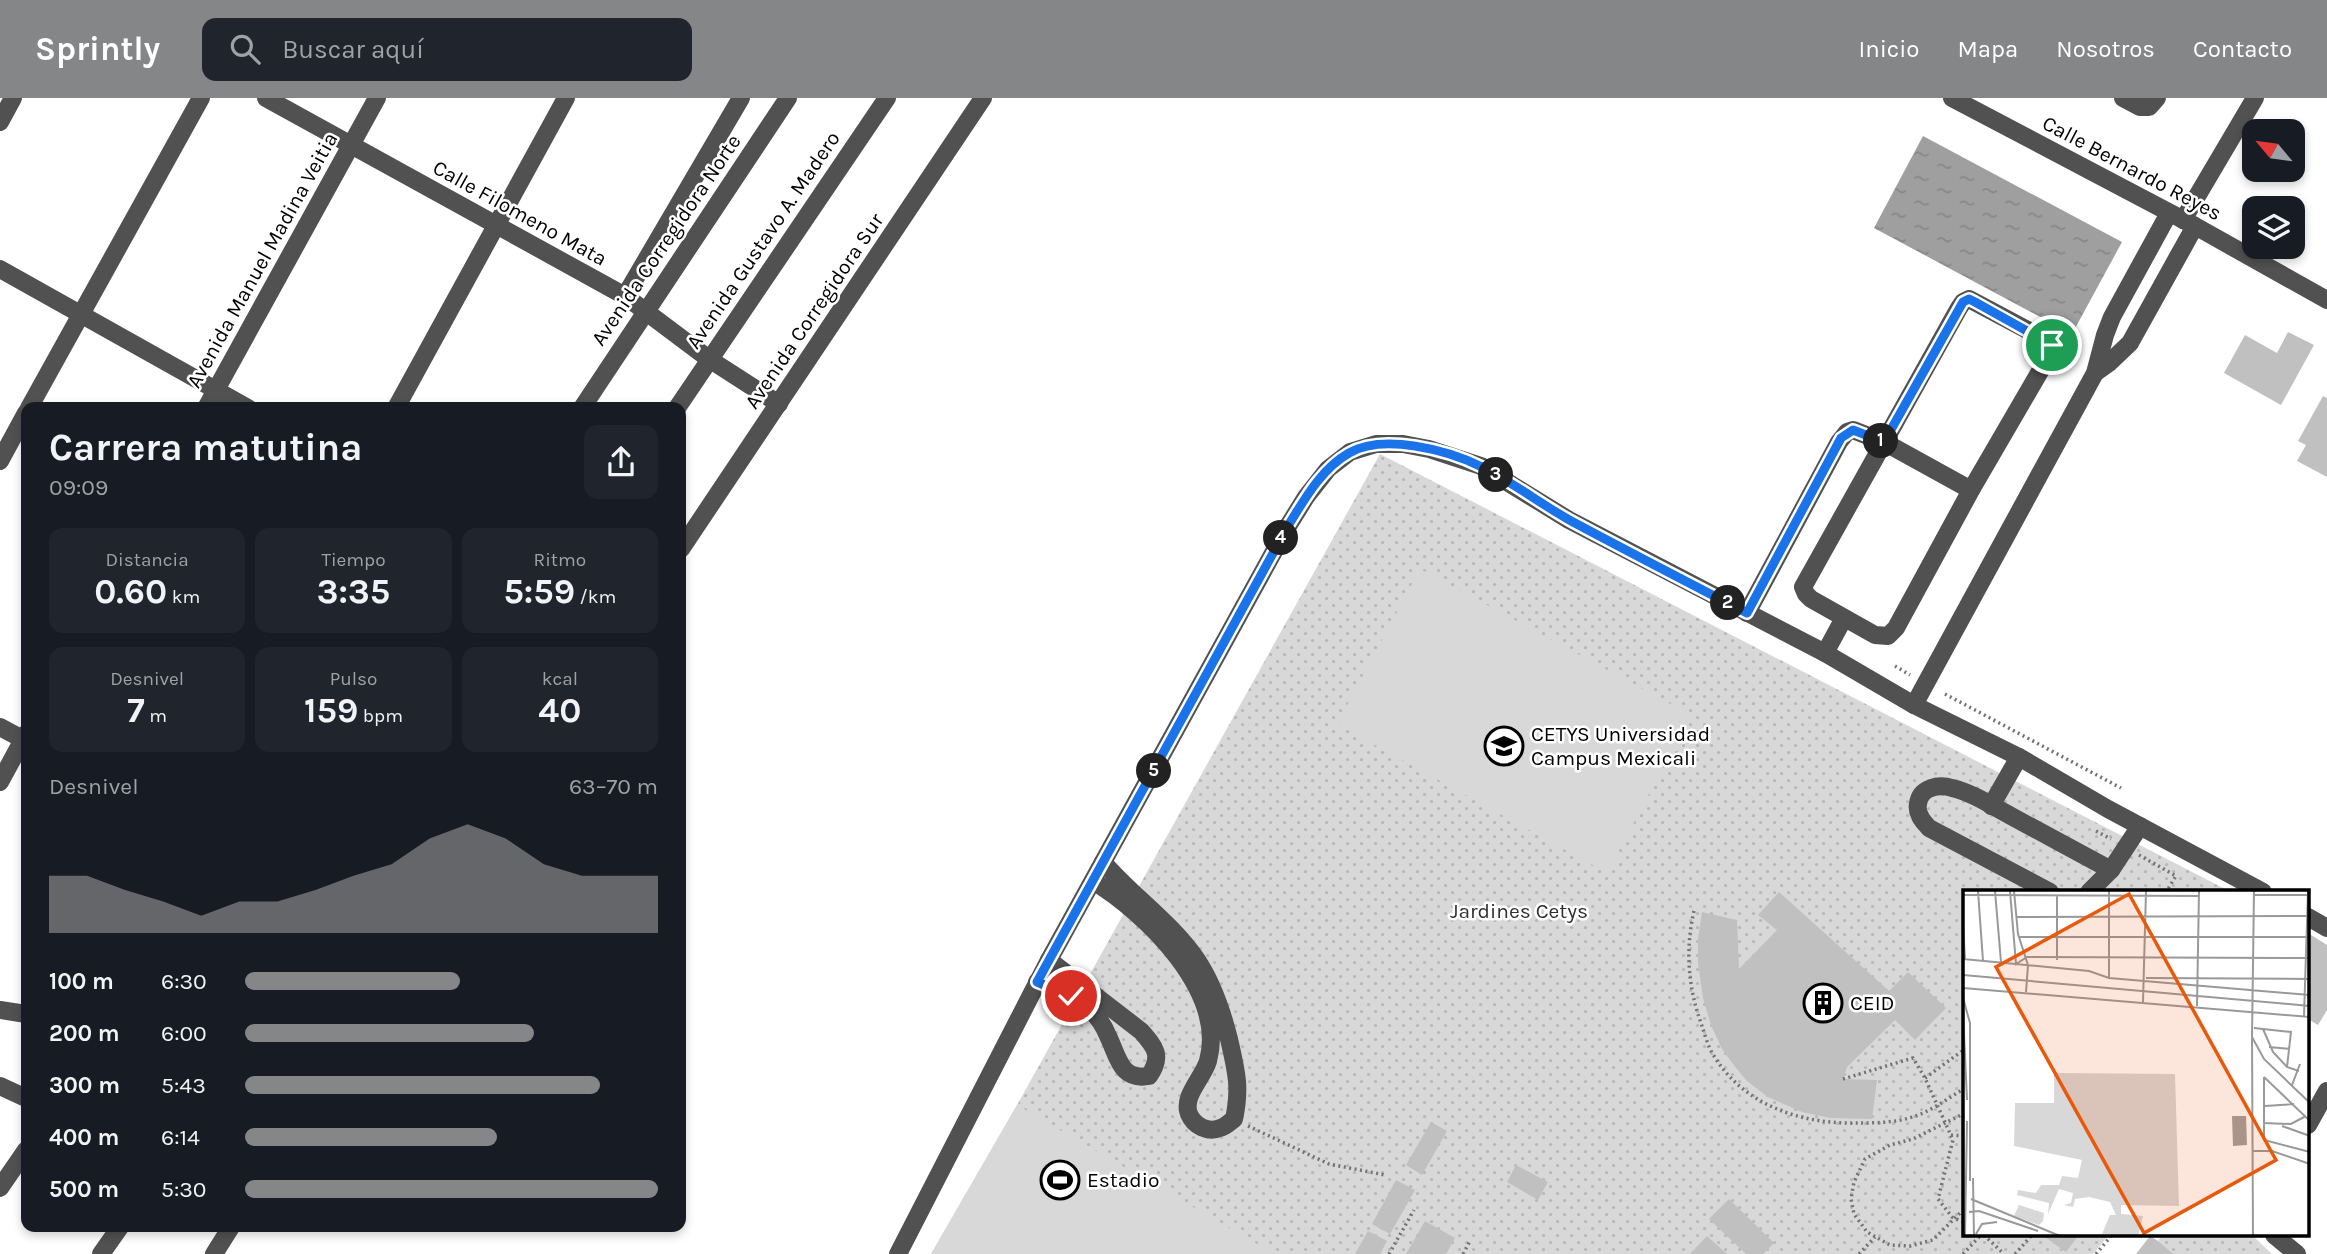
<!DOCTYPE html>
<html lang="es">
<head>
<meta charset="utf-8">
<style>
	:root { --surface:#171b24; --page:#20242c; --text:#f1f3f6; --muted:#9ea1a6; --accent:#858687 }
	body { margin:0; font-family:Karla,sans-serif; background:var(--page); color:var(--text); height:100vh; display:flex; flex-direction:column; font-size:26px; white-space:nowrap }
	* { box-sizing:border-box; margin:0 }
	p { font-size:23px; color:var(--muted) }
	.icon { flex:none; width:38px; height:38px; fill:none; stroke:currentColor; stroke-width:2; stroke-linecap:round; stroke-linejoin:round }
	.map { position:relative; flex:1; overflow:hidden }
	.details { position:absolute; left:21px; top:304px; width:665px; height:830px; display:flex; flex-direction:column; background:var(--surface); border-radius:14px; box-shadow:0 4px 10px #0003 }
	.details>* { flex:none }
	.needle { width:46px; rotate:299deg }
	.buttons { position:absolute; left:2242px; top:21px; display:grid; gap:14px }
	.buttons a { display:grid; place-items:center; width:63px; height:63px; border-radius:14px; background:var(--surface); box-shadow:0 4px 10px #0003; font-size:35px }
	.pin { position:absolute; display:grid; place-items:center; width:60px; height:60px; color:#fff; margin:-30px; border:4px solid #fff; border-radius:50%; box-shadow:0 2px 7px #0007 }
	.km { position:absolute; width:35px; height:35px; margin:-18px; border-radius:50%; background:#222; color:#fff; font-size:19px; line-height:35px; text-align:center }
	.round { display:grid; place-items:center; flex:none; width:74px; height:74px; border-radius:14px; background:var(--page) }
	.head { display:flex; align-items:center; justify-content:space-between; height:119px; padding:0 28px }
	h1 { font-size:38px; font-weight:700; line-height:52px }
	.figures { display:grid; grid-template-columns:repeat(3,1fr); gap:10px; height:119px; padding:7px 28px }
	.figures div { display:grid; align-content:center; border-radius:14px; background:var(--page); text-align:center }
	.figures b { font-size:35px; font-weight:700 }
	.figures small { font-size:19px; font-weight:400 }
	.figures p { font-size:19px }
	.chart { height:196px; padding:14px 28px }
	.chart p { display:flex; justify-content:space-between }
	.chart svg { width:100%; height:126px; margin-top:7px; fill:var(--accent); opacity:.7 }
	ul { padding:0 28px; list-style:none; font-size:23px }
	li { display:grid; grid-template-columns:112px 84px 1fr; align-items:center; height:52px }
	li i { height:18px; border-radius:9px; background:var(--accent) }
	header { display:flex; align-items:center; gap:42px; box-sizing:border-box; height:98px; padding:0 35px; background:var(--accent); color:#fff }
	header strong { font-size:33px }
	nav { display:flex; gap:38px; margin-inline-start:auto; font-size:24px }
	.search { width:490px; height:63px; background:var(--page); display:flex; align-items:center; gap:18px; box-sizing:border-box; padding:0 24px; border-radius:14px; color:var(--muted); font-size:26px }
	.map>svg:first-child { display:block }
	.park { fill:url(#park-dots) }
	.garden { fill:#d8d8d8 }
	.water { fill:url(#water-ripples) }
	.building { fill:#c0c0c0 }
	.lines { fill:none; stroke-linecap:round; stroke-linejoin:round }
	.path { stroke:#737373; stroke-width:3.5; stroke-dasharray:2 3.5; stroke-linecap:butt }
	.minor { stroke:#515151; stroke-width:18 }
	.route-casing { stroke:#fff; stroke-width:14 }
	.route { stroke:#1a73e8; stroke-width:9 }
	.labels { text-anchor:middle; stroke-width:5; stroke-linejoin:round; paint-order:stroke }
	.street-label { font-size:21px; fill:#000; stroke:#fff }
	.poi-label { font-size:21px; fill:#000; stroke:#fff; text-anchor:start }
	.park-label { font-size:21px; fill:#2f2f2f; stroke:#fff }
	.inset-road { fill:none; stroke:#999; stroke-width:2 }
	.view { fill:#e8590c; fill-opacity:0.15; stroke:#e8590c; stroke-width:3.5 }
	.inset-edge { fill:none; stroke:#000; stroke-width:3.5 }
</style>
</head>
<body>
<header>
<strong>Sprintly</strong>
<div class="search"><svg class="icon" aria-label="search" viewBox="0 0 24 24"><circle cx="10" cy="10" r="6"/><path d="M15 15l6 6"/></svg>Buscar aquí</div>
<nav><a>Inicio</a><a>Mapa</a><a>Nosotros</a><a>Contacto</a></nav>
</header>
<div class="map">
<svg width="2327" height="1156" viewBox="0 0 2327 1156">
	<defs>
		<pattern id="park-dots" width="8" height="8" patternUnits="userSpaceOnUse" patternTransform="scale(1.75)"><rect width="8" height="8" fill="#d8d8d8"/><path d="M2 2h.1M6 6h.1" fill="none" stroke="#b8b8b8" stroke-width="1.8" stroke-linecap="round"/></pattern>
		<pattern id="water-ripples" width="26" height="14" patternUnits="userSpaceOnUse" patternTransform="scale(1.75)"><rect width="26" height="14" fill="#9f9f9f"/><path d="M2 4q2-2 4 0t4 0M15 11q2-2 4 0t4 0" fill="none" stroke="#878787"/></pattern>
	</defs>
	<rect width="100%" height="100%" fill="#fff"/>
	<g class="park">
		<polygon points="1380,356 2231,794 1965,794 1965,1137 2109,1137 2093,1156 931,1156 1017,1007"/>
		<polygon points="2162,1137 2252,1137 2272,1156 2174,1156 2158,1143"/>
	</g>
	<g class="garden">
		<polygon points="1420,471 1691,617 1607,775 1337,626"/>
		<polygon points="1017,1007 1274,1156 931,1156"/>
	</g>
	<polygon class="water" points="1923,38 2122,144 2072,236 1874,130"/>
	<g class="building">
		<polygon points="2288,234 2314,247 2281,307 2224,275 2245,237 2277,255"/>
		<polygon points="2323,298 2327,300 2327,379 2297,363 2306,347 2298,343"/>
		<polygon points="1779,794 1889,893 1908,874 1946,910 1915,942 1895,922 1847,969 1843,981 1877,982 1872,1021 1831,1020 1802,1014 1768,999 1747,983 1736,970 1722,951 1711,927 1703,900 1698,865 1698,841 1702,814 1737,822 1739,871 1777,832 1758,817"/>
		<polygon points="2308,835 2327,847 2327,912 2318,927 2308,921"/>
		<polygon points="1431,1024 1447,1033 1422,1077 1406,1067"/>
		<polygon points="1516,1067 1548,1084 1538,1102 1507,1084"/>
		<polygon points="1396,1082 1415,1092 1390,1136 1372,1126"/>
		<polygon points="1729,1101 1774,1145 1763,1156 1746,1156 1709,1121"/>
		<polygon points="1425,1123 1455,1140 1446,1156 1406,1156"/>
		<polygon points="1368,1133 1387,1143 1380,1156 1355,1156"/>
		<polygon points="2042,1137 2079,1137 2066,1154"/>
		<polygon points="1707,1138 1727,1156 1690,1156"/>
		<polygon points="2150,1138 2158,1143 2174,1156 2136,1156"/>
	</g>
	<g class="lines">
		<g class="path">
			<polyline points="1895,568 1910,577"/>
			<polyline points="1945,596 2121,690"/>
			<polyline points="2096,733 2111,741"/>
			<polyline points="2139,757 2176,778 2166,794"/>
			<path d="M1694 813C1685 852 1688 890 1702 928 1705 937 1708 949 1714 958 1744 1007 1800 1026 1856 1025 1873 1025 1892 1025 1909 1020 1929 1015 1947 1001 1965 990"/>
			<polyline points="1925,980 1965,951"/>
			<polyline points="1843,981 1913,960 1925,980 1953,1042 1938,1101 1952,1119 1965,1125"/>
			<polyline points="1965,1015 1913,1041 1890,1047 1865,1061 1854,1084 1851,1101 1854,1116 1867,1134 1890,1147 1910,1148 1933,1142 1965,1110"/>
			<polyline points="1248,1028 1329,1066 1385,1077"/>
			<polyline points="1951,1037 1965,1038"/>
			<polyline points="1984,1137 2004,1156"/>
			<polyline points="1389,1156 1414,1112"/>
			<polyline points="1463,1156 1470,1143"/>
			<polyline points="1859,1156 1875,1139"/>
			<polyline points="1963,1156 1981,1137"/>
			<polyline points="2015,1156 2032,1137"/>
			<polyline points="2096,1156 2112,1137"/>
		</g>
		<g class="minor">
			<polyline points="266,0 625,198 709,261 779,306"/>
			<polyline points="1952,0 2195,128 2327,202"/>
			<polyline points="2123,0 2140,9 2149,9 2157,0"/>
			<polyline points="0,24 13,0"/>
			<polyline points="2183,122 2255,0"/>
			<polyline points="0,171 248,310"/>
			<polyline points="625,198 741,0"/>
			<polygon points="1969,201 2048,243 2053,251 1971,392 1896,530 1888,538 1875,537 1811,501 1806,496 1803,489 1959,210 1963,204"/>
			<polyline points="2095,275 2109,265 2130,245 2195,128"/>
			<polyline points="29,310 201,0"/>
			<polyline points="206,310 377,0"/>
			<polyline points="396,310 566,0"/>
			<polyline points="582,310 788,0"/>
			<polyline points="677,310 887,0"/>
			<polyline points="0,363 26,315"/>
			<polyline points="681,451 983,0"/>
			<polyline points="1747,515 1839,344 1847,334 1853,332 1884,344 1971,392"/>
			<polyline points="1825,555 1844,520"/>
			<polyline points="1914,607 2095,275 2105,237 2112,219 2169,115"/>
			<polyline points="0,629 26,643"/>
			<polyline points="0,684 26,636"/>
			<polyline points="1991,708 2019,659"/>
			<path d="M1093 783C1146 815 1227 894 1208 963 1203 980 1182 998 1189 1016 1194 1028 1208 1035 1220 1030 1225 1029 1230 1024 1234 1021 1241 989 1236 972 1229 941 1222 913 1213 886 1197 862 1171 824 1132 798 1103 764"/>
			<path d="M2050 794 1929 730C1923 724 1916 715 1918 706 1920 689 1939 686 1952 690 1973 695 1992 708 2011 718 2044 736 2078 754 2111 772"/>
			<polyline points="2089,794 2111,772 2140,728"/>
			<polyline points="2308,819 2327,830"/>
			<path d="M1037 884C1056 891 1075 897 1090 911 1098 919 1104 928 1108 938 1118 958 1120 983 1149 978 1163 958 1155 949 1141 933L1049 862"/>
			<polyline points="0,912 26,916"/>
			<polyline points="0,988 26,1000"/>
			<polyline points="2308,1027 2327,993"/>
			<polyline points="0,1090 26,1052"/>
			<polyline points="2274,1137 2297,1156"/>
			<polyline points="101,1156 120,1129"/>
			<polyline points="214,1156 231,1129"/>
			<polyline points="898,1156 1049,862 1288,428 1306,399 1328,371 1350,354 1376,346 1403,346 1429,351 1481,368 1569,422 1825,555 1914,607 2019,659 2108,711 2263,794"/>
		</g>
	</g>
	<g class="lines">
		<defs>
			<path id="route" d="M1071 898 1037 884 1288 428C1304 402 1321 371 1349 355 1383 335 1448 352 1482 369 1514 385 1542 407 1573 424 1631 455 1689 485 1747 515L1841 340 1853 332 1884 344 1963 204 1969 201 1975 204 2052 247"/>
		</defs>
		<use href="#route" class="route-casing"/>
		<use href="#route" class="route"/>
	</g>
	<defs>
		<symbol id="university-ring" viewBox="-11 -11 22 22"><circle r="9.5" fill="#fff" stroke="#000" stroke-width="1.5"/><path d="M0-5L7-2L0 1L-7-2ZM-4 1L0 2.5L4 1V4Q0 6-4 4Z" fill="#000"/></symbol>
		<symbol id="building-ring" viewBox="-11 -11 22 22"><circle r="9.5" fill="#fff" stroke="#000" stroke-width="1.5"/><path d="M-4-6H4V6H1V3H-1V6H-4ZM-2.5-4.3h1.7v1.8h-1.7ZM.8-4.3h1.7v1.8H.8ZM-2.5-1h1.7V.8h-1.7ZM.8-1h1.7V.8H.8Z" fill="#000"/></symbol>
		<symbol id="stadium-ring" viewBox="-11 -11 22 22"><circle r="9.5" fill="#fff" stroke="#000" stroke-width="1.5"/><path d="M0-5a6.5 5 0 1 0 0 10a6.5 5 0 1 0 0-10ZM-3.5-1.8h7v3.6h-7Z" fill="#000"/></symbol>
	</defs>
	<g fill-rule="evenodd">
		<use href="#university-ring" x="1482" y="626" width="44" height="44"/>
		<use href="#building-ring" x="1801" y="883" width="44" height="44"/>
		<use href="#stadium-ring" x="1038" y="1060" width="44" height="44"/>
	</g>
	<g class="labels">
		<g class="street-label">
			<text transform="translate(2132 70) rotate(28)" y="7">Calle Bernardo Reyes</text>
			<text transform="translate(520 115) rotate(29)" y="7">Calle Filomeno Mata</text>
			<text transform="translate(666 142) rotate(-56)" y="7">Avenida Corregidora Norte</text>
			<text transform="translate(763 142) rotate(-56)" y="7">Avenida Gustavo A. Madero</text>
			<text transform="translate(262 162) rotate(-61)" y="7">Avenida Manuel Madina Veitia</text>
			<text transform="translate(814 213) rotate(-56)" y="7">Avenida Corregidora Sur</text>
		</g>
		<g class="poi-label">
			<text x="1531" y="643">CETYS Universidad<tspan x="1531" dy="24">Campus Mexicali</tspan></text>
			<text x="1850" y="912">CEID</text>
			<text x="1087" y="1089">Estadio</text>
		</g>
		<g class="park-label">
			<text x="1519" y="820">Jardines Cetys</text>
		</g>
	</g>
	<g transform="translate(1963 792)">
		<rect width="346" height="346" fill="#fff"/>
		<path d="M91 183 212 184 216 316 158 315V324L180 326 175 346 139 344 147 325H153L147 312 126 307 112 309 110 317 101 315 108 313 110 303 96 299 85 324 86 313 54 305 55 300 73 303 78 295H96L99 286 115 288 119 270 51 256 52 213H91ZM56 315 81 323 80 331 76 335 51 326Z" fill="#d8d8d8"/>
		<path d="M91 183 115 184 114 227 91 226ZM179 196H202V236H179ZM70 217 89 231 90 248 64 242Z" fill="#d8d8d8"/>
		<path d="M269 226H283L284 255 270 256Z" fill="#9f9f9f"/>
		<path class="inset-road" d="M15 1 20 71M32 1 38 72M47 1 53 74 64 67 347 68M51 1 55 44 65 75 63 102M146 1V88M291 1 289 147 301 169 347 213M0 5 236 6M94 5V70M291 5H346M53 27 347 26M0 36 2 69M56 47H347M0 69 126 81 146 88 347 105M0 85 347 116M183 88 347 89M0 98 347 127M0 108 7 133V291M180 112 183 1M234 116 236 1M0 121 4 210M341 126 345 1M291 138 328 142 324 177M300 139 310 162 324 177 336 181M289 148 290 346M306 157 327 159M301 187V250L347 262M301 187 347 231M329 195 337 174M302 216 331 214M300 233 328 234 343 226M319 236 347 246M290 261H309L347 274M10 288 11 346M8 309 97 346M6 322 16 321 75 341M13 344 19 334 34 332M2 346 4 231"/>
		<path class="view" d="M166 4 313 270 181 343 33 77Z"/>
		<rect width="346" height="346" class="inset-edge"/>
	</g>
</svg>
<div class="buttons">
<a><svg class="needle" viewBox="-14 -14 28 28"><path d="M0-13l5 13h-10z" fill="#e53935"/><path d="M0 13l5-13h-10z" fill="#9ea1a6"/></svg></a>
<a><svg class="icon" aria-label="layers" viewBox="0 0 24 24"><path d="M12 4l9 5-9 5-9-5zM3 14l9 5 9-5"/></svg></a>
</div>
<div class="pin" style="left:2052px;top:247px;background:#1e9e55"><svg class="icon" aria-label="arrive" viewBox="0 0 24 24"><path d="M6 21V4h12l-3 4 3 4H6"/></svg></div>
<div class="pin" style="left:1071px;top:898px;background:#d93025"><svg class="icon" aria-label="check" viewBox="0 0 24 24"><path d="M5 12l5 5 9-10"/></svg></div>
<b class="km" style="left:1881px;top:343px">1</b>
<b class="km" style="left:1728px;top:505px">2</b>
<b class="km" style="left:1496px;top:377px">3</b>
<b class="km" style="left:1281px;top:440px">4</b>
<b class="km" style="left:1154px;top:673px">5</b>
<section class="details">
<div class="head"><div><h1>Carrera matutina</h1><p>09:09</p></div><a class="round"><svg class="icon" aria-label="share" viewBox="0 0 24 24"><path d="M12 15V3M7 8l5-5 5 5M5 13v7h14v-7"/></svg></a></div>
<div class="figures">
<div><p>Distancia</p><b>0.60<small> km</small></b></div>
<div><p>Tiempo</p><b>3:35</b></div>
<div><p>Ritmo</p><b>5:59<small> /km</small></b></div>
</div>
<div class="figures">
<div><p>Desnivel</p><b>7<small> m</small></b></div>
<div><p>Pulso</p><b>159<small> bpm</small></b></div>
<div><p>kcal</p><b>40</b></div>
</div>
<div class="chart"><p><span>Desnivel</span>63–70 m</p>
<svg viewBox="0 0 160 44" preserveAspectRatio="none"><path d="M0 44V24L10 24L20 29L30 33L40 38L50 33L60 33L70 29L80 24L90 20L100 11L110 6L120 11L130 20L140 24L150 24L160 24V44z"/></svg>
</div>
<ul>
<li><b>100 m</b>6:30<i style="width:52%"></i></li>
<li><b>200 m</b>6:00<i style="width:70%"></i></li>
<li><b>300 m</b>5:43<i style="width:86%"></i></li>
<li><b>400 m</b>6:14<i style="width:61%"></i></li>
<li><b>500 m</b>5:30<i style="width:100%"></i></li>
</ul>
</section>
</div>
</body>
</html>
